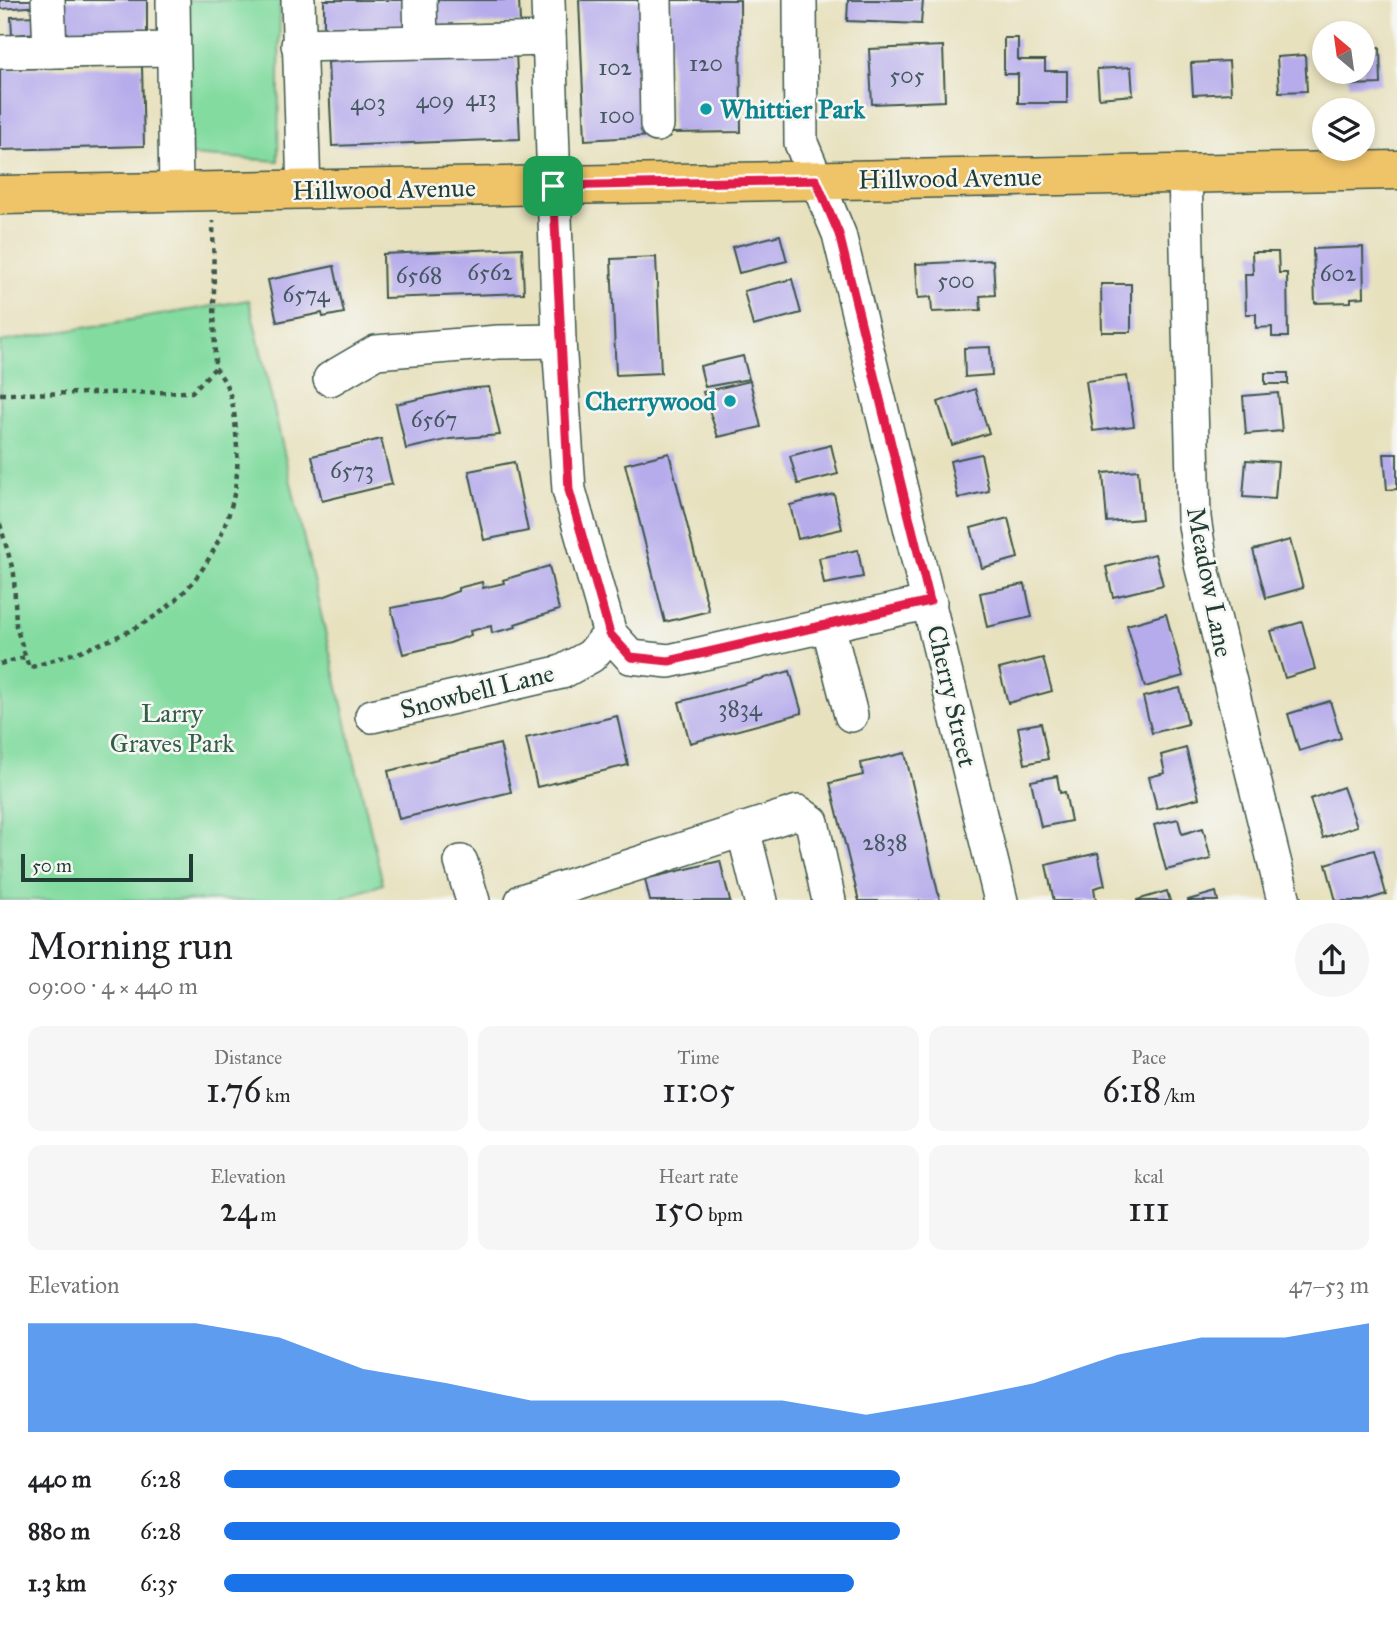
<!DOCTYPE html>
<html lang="en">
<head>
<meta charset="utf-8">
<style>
	:root { --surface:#fff; --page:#f6f6f6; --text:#202124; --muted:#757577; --accent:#1a73e8 }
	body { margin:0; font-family:"IM FELL Great Primer",serif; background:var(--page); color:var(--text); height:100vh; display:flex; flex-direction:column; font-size:26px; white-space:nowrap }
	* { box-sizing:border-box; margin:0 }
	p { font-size:23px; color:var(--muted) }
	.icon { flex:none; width:38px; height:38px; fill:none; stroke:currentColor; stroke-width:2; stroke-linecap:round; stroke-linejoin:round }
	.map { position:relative; height:900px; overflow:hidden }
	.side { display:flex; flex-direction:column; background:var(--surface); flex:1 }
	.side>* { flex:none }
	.needle { width:46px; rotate:331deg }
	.controls { position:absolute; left:1312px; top:21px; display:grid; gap:14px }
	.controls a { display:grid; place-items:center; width:63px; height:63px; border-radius:50%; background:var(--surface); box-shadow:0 4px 10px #0003; font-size:35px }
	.scale { position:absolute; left:21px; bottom:18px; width:172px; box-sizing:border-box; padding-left:7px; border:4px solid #1f3d34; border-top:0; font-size:19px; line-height:24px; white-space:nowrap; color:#1f3d34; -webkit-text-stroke:5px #f6f6f2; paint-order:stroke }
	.pin { position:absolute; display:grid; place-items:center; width:60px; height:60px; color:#fff; margin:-30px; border-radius:14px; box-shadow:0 4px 10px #0006 }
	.round { display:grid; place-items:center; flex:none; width:74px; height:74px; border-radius:37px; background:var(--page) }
	.summary { display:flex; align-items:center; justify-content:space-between; height:119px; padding:0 28px }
	h1 { font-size:38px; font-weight:600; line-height:52px }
	.stats { display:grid; grid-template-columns:repeat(3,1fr); gap:10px; height:119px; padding:7px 28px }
	.stats div { display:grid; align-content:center; border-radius:14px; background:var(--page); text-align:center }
	.stats b { font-size:35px; font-weight:600 }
	.stats small { font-size:19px; font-weight:400 }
	.stats p { font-size:19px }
	.chart { height:196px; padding:14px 28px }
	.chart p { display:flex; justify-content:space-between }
	.chart svg { width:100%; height:126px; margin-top:7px; fill:var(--accent); opacity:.7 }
	ul { padding:0 28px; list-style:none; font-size:23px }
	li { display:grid; grid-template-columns:112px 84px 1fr; align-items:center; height:52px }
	li i { height:18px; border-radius:9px; background:var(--accent) }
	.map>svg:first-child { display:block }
	.green { fill:#83dba0; stroke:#518c6a; stroke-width:2 }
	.building { fill:#b6abeb }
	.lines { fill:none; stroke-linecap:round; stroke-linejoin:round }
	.minor-casing { stroke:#3d5649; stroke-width:36 }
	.major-casing { stroke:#3d5649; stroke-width:41 }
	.path { stroke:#3d5649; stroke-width:4.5; stroke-dasharray:5 5; stroke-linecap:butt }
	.minor { stroke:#fff; stroke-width:33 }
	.major { stroke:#efc469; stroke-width:38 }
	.route-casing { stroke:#fff; stroke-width:14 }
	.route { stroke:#e11d48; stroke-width:9 }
	.culture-dot { fill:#0f9aa8; stroke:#f6f6f2; stroke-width:2.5 }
	.labels { text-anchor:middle; stroke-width:5; stroke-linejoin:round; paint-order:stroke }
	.number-label { font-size:23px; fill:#455862 }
	.culture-label { font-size:26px; font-weight:bold; fill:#0d838f; stroke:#f6f6f2; text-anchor:start }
	.street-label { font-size:26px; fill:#1f3d34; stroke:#f6f6f2 }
	.park-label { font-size:26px; fill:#335d4a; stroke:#f6f6f2 }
</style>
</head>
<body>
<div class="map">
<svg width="1397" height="901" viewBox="0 0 1397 901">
	<rect width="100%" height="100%" fill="#f6f6f2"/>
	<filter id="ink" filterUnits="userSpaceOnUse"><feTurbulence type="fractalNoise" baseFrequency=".0143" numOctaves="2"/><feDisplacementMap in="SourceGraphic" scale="14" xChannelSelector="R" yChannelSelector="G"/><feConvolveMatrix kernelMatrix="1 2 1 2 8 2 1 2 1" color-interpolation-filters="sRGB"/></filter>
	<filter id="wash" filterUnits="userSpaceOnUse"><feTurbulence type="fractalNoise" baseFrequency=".00686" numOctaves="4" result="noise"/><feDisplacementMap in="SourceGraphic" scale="28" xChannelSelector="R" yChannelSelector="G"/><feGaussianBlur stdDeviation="1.57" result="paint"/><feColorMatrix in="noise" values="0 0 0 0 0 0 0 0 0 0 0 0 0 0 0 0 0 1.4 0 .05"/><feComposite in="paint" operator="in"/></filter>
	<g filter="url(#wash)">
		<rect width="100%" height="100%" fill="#e7e1be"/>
		<g class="green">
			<polygon points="189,0 280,0 278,161 190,155"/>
			<polygon points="249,300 383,884 333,901 0,900 0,342"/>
		</g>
		<g id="blocks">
			<g class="building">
				<polygon points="0,0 40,0 41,6 0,9"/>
				<polygon points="61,0 147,0 147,34 61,35"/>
				<polygon points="324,0 409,0 409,29 324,30"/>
				<polygon points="434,0 519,0 520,23 434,25"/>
				<polygon points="579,0 645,0 652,136 585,140"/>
				<polygon points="670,0 740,0 741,132 672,133"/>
				<polygon points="848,0 923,0 921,24 847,21"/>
				<polygon points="39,16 40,33 12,35 11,17"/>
				<polygon points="1004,38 1018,38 1018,60 1045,60 1045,71 1067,71 1067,103 1018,103 1018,74 1004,74"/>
				<polygon points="943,46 945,101 872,104 869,49"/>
				<polygon points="1380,48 1381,84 1348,85 1348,72 1363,72 1363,49"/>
				<polygon points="516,52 520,139 332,146 328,62"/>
				<polygon points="1305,55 1307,91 1279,92 1277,57"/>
				<polygon points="1229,61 1231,93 1193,95 1191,63"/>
				<polygon points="142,66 144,146 0,150 0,69"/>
				<polygon points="1131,67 1133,95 1099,98 1097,69"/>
				<polygon points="780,235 787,261 739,273 732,247"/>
				<polygon points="1363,247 1364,297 1351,298 1351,302 1315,303 1313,249"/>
				<polygon points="522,248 524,293 384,298 383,254"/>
				<polygon points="1252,252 1278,252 1279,273 1287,273 1288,337 1272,337 1272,327 1256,328 1256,314 1246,314 1245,274 1253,274"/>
				<polygon points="656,257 661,373 616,375 611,259"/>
				<polygon points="993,260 995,295 980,296 981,310 932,312 931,297 918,298 916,264"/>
				<polygon points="334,266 344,313 323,317 322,313 277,322 268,280"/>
				<polygon points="792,279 801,313 753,326 744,291"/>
				<polygon points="1101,284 1131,284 1131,332 1102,332"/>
				<polygon points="990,347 992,375 965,377 964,348"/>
				<polygon points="743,356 749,379 705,387 700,366"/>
				<rect x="1265" y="373" width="23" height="11"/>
				<polygon points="1127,376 1134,426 1093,431 1086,381"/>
				<polygon points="750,381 761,427 718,437 703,392"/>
				<polygon points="489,387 500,435 450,439 406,449 396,404 463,389"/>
				<polygon points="975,389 989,433 952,445 938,402"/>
				<polygon points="1278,393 1282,431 1246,434 1243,396"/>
				<polygon points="381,439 392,484 322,501 312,456"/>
				<polygon points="831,445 838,474 798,484 790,456"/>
				<polygon points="669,453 709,611 665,622 625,464"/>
				<polygon points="981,454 989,491 958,498 950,461"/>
				<polygon points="1384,454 1397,454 1397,489 1387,490"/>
				<polygon points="1246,460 1278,462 1275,499 1243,497"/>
				<polygon points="514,462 528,531 484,540 469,471"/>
				<polygon points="1138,470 1142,519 1107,522 1103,473"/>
				<polygon points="834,494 842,529 798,539 790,505"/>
				<polygon points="1008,518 1018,558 982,568 971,528"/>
				<polygon points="1290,540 1303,588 1266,598 1253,550"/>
				<polygon points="858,550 863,577 824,584 819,558"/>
				<polygon points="1155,554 1163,585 1113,597 1106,567"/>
				<polygon points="549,566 559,610 515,624 516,627 492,633 491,626 470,631 471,635 450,643 403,654 391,608 437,599 458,591 458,588 482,582 483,588 504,583 503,580"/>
				<polygon points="1025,584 1032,617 987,627 980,593"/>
				<polygon points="1166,614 1183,676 1145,687 1127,625"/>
				<polygon points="1302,622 1315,669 1285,678 1271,631"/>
				<polygon points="1043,658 1052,691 1008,703 999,669"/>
				<polygon points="790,671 802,713 690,743 679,702"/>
				<polygon points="1180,688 1188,724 1152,733 1143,697"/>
				<polygon points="1330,701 1341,738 1299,751 1288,714"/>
				<polygon points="617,716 628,765 537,787 526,738"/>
				<polygon points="1041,723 1048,759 1025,764 1018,727"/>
				<polygon points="500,744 511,792 399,819 388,771"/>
				<polygon points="1186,748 1199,798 1157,809 1149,777 1165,773 1161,755"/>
				<polygon points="905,753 940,901 859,901 830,783 863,775 861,763"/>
				<polygon points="1057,776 1060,793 1065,792 1071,821 1041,827 1031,781"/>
				<polygon points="1343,787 1357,826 1323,838 1310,799"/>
				<polygon points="1178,819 1182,834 1203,828 1211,859 1166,870 1154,825"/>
				<polygon points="1374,850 1386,894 1363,901 1336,901 1326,864"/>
				<polygon points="1098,853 1105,885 1094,888 1096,901 1054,901 1046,865"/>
				<polygon points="720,861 730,901 650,901 645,879"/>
				<polygon points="1167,891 1170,901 1137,901 1137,900"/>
				<polygon points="1216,892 1218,901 1188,901 1188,900"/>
			</g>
		</g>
	</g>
	<g filter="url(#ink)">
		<use href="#blocks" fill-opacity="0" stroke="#3d5649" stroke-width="2"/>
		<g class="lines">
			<defs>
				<g id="minor">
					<polyline points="48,0 50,51"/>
					<polyline points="173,0 176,193"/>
					<polyline points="298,0 304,191"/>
					<polyline points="420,0 421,42"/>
					<polyline points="548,0 559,341 569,490 610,634 631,657 669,661 930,602"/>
					<polyline points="655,0 657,125"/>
					<polyline points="800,0 801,143 839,234 1001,901"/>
					<polyline points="298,45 549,39"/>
					<polyline points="0,52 173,49"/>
					<polyline points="1185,173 1194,518 1201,564 1284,901"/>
					<polyline points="330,379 376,352 498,342 559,341"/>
					<polyline points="828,625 851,715"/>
					<polyline points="372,716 562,672 591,656 610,634"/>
					<polyline points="743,829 761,901"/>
					<polyline points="461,862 473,901"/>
					<polyline points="522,901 798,812 812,822 829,901"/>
				</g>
				<polyline id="major" points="0,195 1397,170"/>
			</defs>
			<use href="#minor" class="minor-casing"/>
			<use href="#major" class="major-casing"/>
			<g class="path">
				<polyline points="0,394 192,392 215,368 213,221"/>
				<path d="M0 524 14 574 16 626 29 668C113 640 181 624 220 537 233 508 239 480 237 448 235 418 235 391 215 368"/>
				<polyline points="0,664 25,657"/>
			</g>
			<use href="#minor" class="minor"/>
			<use href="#major" class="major"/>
		</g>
	</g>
	<g class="lines" filter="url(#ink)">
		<defs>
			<polygon id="route" points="816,180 839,234 930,601 669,661 631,657 610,634 569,490 553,186"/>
		</defs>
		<use href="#route" class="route-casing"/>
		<use href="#route" class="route"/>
	</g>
	<g class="culture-dot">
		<circle cx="706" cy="109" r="7"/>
		<circle cx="730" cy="401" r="7"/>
	</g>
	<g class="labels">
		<g class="number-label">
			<text x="706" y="71">120</text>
			<text x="615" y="75">102</text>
			<text x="907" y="83">505</text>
			<text x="481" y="106">413</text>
			<text x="435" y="108">409</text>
			<text x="368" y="110">403</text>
			<text x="617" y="123">100</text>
			<text x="490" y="280">6562</text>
			<text x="1338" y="281">602</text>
			<text x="419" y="283">6568</text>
			<text x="956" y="288">500</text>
			<text x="306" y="302">6574</text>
			<text x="434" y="427">6567</text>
			<text x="352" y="478">6573</text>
			<text x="740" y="716">3834</text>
			<text x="885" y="850">2838</text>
		</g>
		<g class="culture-label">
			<text x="720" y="118">Whittier Park</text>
			<text x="716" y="410" text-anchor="end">Cherrywood</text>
		</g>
		<g class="street-label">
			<text transform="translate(950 178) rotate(-1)" y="9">Hillwood Avenue</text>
			<text transform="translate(384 189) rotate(-1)" y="9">Hillwood Avenue</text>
			<text transform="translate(1210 582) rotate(79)" y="9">Meadow Lane</text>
			<text transform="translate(477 691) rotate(-14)" y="9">Snowbell Lane</text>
			<text transform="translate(952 696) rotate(77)" y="9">Cherry Street</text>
		</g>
		<g class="park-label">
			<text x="172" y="722">Larry<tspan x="172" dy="30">Graves Park</tspan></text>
		</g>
	</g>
</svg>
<div class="controls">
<a><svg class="needle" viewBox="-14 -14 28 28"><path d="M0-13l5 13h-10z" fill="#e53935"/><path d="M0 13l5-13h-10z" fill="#757577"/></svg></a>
<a><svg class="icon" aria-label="layers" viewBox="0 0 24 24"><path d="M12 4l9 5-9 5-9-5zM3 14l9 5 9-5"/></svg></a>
</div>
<div class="scale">50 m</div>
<div class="pin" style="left:553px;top:186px;background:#1e9e55"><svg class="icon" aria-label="arrive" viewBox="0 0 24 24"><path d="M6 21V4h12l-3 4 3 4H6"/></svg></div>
</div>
<section class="side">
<div class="summary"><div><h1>Morning run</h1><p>09:00 · 4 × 440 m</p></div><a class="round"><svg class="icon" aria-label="share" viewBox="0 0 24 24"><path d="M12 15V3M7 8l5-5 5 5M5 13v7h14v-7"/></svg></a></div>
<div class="stats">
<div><p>Distance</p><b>1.76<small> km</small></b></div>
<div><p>Time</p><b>11:05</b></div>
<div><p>Pace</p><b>6:18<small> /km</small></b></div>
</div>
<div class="stats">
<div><p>Elevation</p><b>24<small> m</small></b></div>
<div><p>Heart rate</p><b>150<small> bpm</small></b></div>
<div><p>kcal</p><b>111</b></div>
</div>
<div class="chart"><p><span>Elevation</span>47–53 m</p>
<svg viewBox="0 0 160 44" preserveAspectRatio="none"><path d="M0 44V6L10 6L20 6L30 11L40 22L50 27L60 33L70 33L80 33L90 33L100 38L110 33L120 27L130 17L140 11L150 11L160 6V44z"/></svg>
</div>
<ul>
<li><b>440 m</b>6:28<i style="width:59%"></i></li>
<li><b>880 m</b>6:28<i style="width:59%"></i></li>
<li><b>1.3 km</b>6:35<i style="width:55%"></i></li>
</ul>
</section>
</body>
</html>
